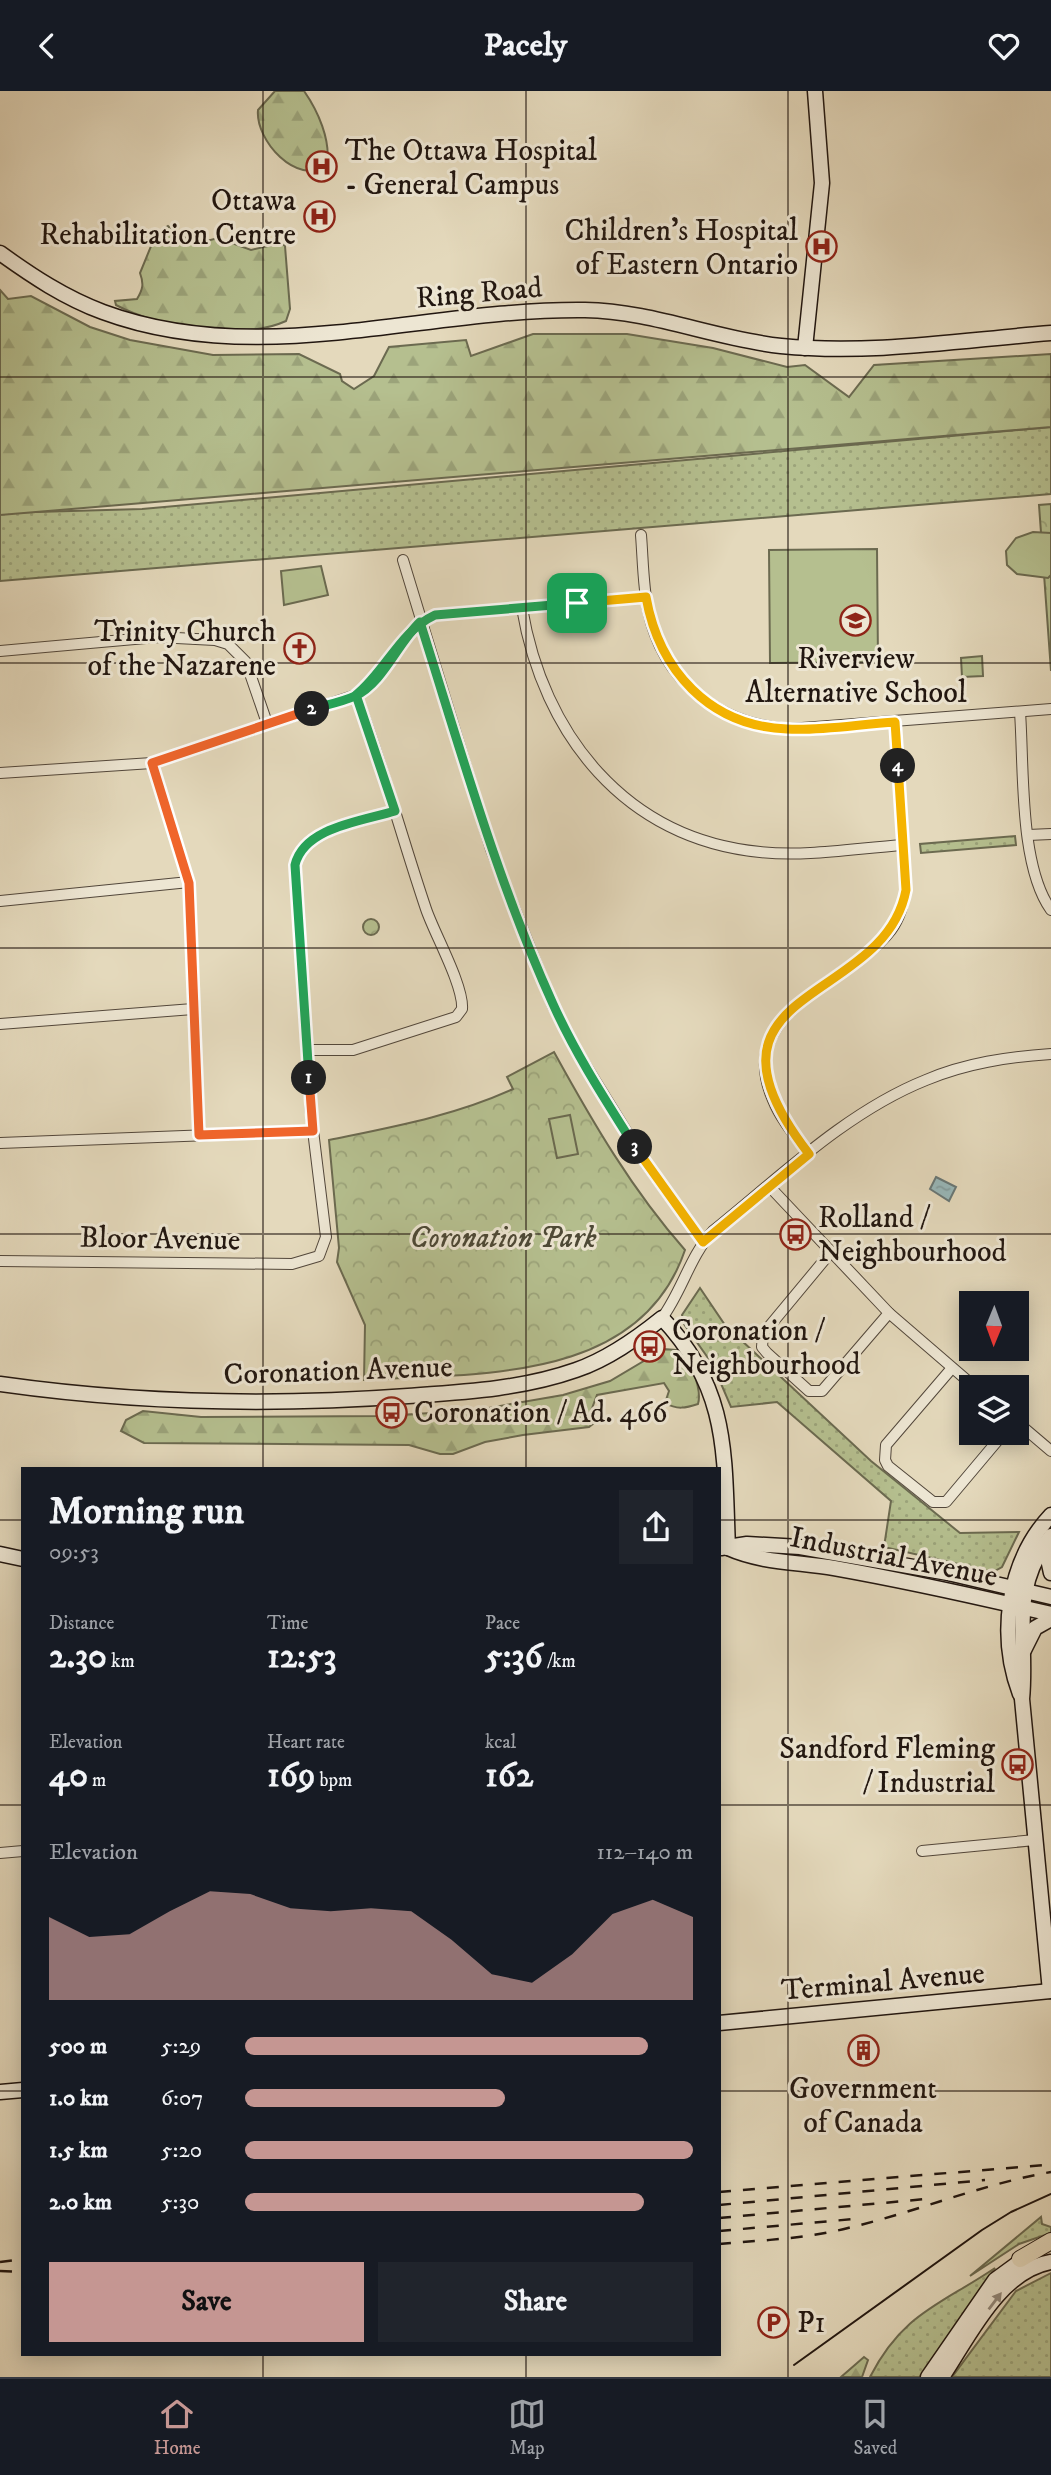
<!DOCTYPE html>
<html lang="en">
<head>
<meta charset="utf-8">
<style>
	:root { --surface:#171b24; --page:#20242c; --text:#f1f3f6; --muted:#9ea1a6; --line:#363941; --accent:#c59692 }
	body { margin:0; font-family:"IM FELL DW Pica",serif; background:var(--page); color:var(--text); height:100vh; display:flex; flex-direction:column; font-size:26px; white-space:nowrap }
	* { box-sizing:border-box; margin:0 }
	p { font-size:23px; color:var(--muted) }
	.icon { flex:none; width:38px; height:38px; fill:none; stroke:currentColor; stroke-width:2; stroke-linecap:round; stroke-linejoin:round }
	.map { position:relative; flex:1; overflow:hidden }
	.details { position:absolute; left:21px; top:1376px; width:700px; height:889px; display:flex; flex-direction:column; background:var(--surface); border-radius:0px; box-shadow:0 4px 18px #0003 }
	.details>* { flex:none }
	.needle { width:46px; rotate:181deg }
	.buttons { position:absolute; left:959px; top:1200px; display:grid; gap:14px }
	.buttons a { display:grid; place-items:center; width:70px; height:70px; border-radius:0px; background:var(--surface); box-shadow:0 4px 18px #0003; font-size:35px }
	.pin { position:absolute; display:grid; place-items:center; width:60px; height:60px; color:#fff; margin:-30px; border-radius:14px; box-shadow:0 4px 10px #0006 }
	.km { position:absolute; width:35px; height:35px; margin:-18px; border-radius:50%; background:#222; color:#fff; font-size:19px; line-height:35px; text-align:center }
	.round { display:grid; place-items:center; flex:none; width:74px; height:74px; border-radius:0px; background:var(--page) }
	.summary { display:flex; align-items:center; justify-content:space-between; height:119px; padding:0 28px }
	h1 { font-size:38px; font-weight:700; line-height:52px }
	.stats { display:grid; grid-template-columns:repeat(3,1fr); gap:10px; height:119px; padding:7px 28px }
	.stats div { display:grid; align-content:center }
	.stats b { font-size:35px; font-weight:700 }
	.stats small { font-size:19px; font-weight:400 }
	.stats p { font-size:19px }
	.chart { height:196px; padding:14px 28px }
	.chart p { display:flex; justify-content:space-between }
	.chart svg { width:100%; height:126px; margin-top:7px; fill:var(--accent); opacity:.7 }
	.button { display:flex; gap:14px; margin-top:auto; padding:14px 28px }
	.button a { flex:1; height:80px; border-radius:0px; background:var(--accent); color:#111; font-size:28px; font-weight:700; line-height:80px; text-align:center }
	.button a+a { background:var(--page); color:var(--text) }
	ul { padding:0 28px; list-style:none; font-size:23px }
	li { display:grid; grid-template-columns:112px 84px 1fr; align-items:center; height:52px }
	li i { height:18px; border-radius:9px; background:var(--accent) }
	header { display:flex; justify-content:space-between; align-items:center; height:91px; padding:0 28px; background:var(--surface); font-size:32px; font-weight:700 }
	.tabs { display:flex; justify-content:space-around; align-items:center; height:98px; border-top:2px solid var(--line); background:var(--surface); font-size:19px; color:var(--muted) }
	.tabs a { display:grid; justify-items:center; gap:4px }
	.tabs .selected { color:var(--accent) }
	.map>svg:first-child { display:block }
	.grass { fill:url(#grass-dots); stroke:#6b6a50; stroke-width:2 }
	.forest { fill:url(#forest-firs); stroke:#6b6a50; stroke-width:2 }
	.park { fill:url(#park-crowns); stroke:#6b6a50; stroke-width:2 }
	.garden { fill:#b5bf8f; stroke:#6b6a50; stroke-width:2 }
	.water { fill:url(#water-ripples); stroke:#687776; stroke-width:2 }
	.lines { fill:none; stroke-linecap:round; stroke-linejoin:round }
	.street-casing { stroke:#52473b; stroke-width:12 }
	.secondary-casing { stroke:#211610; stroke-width:17 }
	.primary-casing { stroke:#211610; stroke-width:18 }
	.street { stroke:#ede6d3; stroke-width:10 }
	.secondary { stroke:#ede6d3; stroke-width:14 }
	.primary { stroke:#e4d9bc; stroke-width:16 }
	.tram { stroke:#211610; stroke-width:2 }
	.rail { stroke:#211610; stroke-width:2.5; stroke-dasharray:12 12; stroke-linecap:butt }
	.oneway { fill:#91887b }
	.split-1-casing { stroke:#fff; stroke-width:14 }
	.split-2-casing { stroke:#fff; stroke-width:14 }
	.split-3-casing { stroke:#fff; stroke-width:14 }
	.split-4-casing { stroke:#fff; stroke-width:14 }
	.split-5-casing { stroke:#fff; stroke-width:14 }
	.split-1 { stroke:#22a559; stroke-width:9 }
	.split-2 { stroke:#f0652b; stroke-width:9 }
	.split-3 { stroke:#22a559; stroke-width:9 }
	.split-4 { stroke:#f5b400; stroke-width:9 }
	.split-5 { stroke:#f5b400; stroke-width:9 }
	.grid { fill:none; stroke:#211610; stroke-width:2; stroke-opacity:0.55 }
	.labels { text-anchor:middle; stroke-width:6; stroke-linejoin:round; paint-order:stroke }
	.poi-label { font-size:30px; fill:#211610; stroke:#ede6d3; text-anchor:start }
	.street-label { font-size:30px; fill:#211610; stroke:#ede6d3 }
	.park-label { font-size:30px; font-style:italic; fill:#4d4936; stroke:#ede6d3 }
</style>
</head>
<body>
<header><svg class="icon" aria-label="back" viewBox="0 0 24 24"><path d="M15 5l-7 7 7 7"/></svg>Pacely<svg class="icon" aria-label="heart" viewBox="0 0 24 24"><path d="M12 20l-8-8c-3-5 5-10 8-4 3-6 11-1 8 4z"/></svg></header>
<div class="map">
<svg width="1051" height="2286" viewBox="0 0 1051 2286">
	<defs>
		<pattern id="grass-dots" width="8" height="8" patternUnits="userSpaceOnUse" patternTransform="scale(1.75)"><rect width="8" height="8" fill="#b5bf8f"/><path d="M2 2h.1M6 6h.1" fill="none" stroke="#9ba37a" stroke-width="1.8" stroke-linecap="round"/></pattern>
		<pattern id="forest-firs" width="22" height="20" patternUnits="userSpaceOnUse" patternTransform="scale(1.75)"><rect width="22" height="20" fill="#b5bf8f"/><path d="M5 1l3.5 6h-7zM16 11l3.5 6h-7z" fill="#9ba37a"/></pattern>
		<pattern id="park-crowns" width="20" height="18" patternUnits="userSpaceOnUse" patternTransform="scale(1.75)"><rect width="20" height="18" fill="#b5bf8f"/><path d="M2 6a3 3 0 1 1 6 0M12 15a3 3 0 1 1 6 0" fill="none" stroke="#9ba37a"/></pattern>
		<pattern id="water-ripples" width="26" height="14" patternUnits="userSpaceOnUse" patternTransform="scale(1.75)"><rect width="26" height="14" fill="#98b8ba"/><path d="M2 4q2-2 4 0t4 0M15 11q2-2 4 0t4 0" fill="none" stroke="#839d9f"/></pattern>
	</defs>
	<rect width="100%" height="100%" fill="#e4d9bc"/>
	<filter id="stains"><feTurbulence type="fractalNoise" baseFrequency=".00286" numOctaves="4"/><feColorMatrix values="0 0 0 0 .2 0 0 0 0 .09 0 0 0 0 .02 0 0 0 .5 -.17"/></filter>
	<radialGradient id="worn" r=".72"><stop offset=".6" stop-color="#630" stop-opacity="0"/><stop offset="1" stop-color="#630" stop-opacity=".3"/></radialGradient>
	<g class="grass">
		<polygon points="1051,336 1051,403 0,490 0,422 142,418"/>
		<polygon points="1015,745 1016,754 921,762 920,753"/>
		<polygon points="700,1197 725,1234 871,1370 955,1438 960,1442 1019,1441 1002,1476 993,1481 884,1456 891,1410 777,1311 731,1316 713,1274 684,1233 682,1224"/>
		<polygon points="1041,2126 1042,2133 1051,2136 1051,2142 1019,2153 970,2185"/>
		<path d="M995 2177 920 2286H870C903 2222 940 2214 995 2177Z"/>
		<polygon points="1051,2182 1051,2286 952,2286 1016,2200"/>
	</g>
	<g class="forest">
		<path d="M275 0H304C318 20 331 49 327 74 297 96 255 49 258 19Z"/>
		<path d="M168 135 195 153 218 147 251 159 281 152 285 155 290 218 286 230C242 250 158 237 116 214L115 210 137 208C143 198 144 193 140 182L156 143Z"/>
		<polygon points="0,199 8,208 31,205 90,236 130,249 213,264 299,263 340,283 342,290 354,298 374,285 389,256 466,249 471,265 533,243 627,243 713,257 787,276 805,274 849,306 874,274 1051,263 1051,336 0,424"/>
		<path d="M664 1258C668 1259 672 1258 676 1259 691 1266 702 1299 698 1313 686 1317 677 1319 665 1312L669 1300 664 1292 597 1304 591 1320 594 1332 589 1336 523 1344 485 1351 453 1363H440L409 1354 144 1352 121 1340 126 1329 143 1320 201 1326 384 1325 477 1319 563 1304 610 1290Z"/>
		<polygon points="864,2266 868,2269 862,2286 841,2286"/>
	</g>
	<g class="park">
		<polygon points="1051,413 1051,580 1039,414"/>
		<polygon points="982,565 983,585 962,586 961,567"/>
		<circle cx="371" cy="836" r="8"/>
		<path d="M554 961C592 1030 632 1099 685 1159 640 1292 479 1282 364 1289L365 1234 337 1171 339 1157 329 1049C392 1036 454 1025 513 998L507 986Z"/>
	</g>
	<g class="garden">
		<polygon points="1033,441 1051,442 1051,484 1048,487 1017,483 1007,474 1006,460 1016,447"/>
		<polygon points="877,458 878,571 770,572 769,459"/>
		<polygon points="321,475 328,504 284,514 281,480"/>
		<polygon points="570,1024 578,1063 557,1067 549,1028"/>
	</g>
	<polygon class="water" points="936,1086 956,1096 949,1110 930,1098"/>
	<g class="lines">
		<defs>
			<g id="street">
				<path d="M641 444C643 469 643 495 648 519 663 590 718 633 789 638L1051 618"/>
				<polyline points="403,469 491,758 553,915 573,954 647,1074 703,1151"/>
				<path d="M522 517C543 643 625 748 760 761 808 766 856 757 904 754"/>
				<polyline points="0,560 157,546 215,549 228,553 246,571 267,632"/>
				<path d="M1020 621C1024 676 1019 775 1051 819"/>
				<polyline points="152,672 189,791 199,1044"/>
				<path d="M0 682 152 672 356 604C386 580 399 541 435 524L646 506"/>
				<polyline points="1028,744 1051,743"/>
				<polyline points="0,810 189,791"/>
				<polyline points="0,933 193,918"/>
				<path d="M307 959H353L456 926 462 918C464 895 434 842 426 818 402 747 383 675 356 604"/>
				<polyline points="0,1052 313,1040"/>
				<path d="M809 1063C796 1046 781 1029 773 1009 733 918 850 893 891 839 900 827 903 813 906 799L895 631"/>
				<polyline points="769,1095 889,1222 976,1297"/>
				<polyline points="831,1161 763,1243 762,1256 767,1262 809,1300 822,1300 889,1222"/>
				<path d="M0 1170 292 1173 319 1165 326 1146 311 1023 295 774C303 736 363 730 395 720"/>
				<path d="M662 1227C682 1200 690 1165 713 1140 779 1087 846 1021 926 989 966 972 1008 966 1051 963"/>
				<polyline points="952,1277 886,1354 885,1369 888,1375 933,1411 946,1411 1004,1342"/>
				<polyline points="1017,1331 1051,1360"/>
				<polyline points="922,1760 1035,1749"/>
				<polyline points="0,1762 23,1760"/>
			</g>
			<g id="secondary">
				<path d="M0 162C32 185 65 207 103 221 260 279 424 217 585 219 652 220 715 248 781 255 871 264 962 249 1051 242"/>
				<polyline points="805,257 822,92 815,0"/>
				<path d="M0 1293C134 1312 273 1315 408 1305 465 1301 522 1298 576 1279 608 1268 636 1248 662 1227 730 1299 724 1364 728 1457"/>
				<polyline points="1051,1452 1048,1468 1051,1482"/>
				<polyline points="721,1457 747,1453 800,1456 948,1482 1051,1506"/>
				<path d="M728 1457C761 1472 799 1471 834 1477 907 1490 979 1506 1051 1523"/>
				<polyline points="0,1463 23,1468"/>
				<polyline points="1024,1559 1035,1537 1051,1528"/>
				<path d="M1020 1603C998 1545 1007 1471 1051 1424"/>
				<path d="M1050 1900 1022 1608C1028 1547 1008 1500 1051 1445"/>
				<polyline points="719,1932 1051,1900"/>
				<polyline points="0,2001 23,1999"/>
				<polyline points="928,2286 995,2189 1028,2165"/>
				<path d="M942 2286C969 2246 999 2180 1051 2171"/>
			</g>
			<polyline id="primary" points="1020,2168 1051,2150"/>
		</defs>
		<use href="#street" class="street-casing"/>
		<use href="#secondary" class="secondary-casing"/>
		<use href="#primary" class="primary-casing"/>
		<use href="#street" class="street"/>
		<use href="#secondary" class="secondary"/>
		<use href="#primary" class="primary"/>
		<polyline class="tram" points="794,2274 982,2139 1011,2121 1051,2103"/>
		<g class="rail">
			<polyline points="719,2101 1044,2074"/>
			<polyline points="719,2114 985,2089"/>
			<polyline points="719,2127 926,2108"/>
			<polyline points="719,2140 854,2128"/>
			<path d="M719 2153C762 2149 806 2148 848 2137 916 2121 982 2093 1051 2081"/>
			<polyline points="0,2171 23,2168"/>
			<polyline points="0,2180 23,2181"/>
		</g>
	</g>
	<defs><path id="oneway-solid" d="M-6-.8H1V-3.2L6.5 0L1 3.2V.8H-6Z" transform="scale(1.75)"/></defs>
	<use class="oneway" href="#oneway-solid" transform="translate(995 2210) rotate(-53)"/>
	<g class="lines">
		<defs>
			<path id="split-1" d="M309 987 295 774C304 736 363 730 395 720L356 604C386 580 399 541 435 524L577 512"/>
			<polyline id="split-2" points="309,987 313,1040 199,1044 189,792 152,672 312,618"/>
			<path id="split-3" d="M312 618C326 614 342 611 355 605 383 592 397 553 420 531 461 660 497 790 553 913 576 964 606 1010 635 1056"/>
			<path id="split-4" d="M635 1056 703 1151 809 1063C678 893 884 916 906 799L898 675"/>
			<path id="split-5" d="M577 512 646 506C659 579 709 635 787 638 822 640 859 633 895 631L898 675"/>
		</defs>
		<use href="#split-1" class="split-1-casing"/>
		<use href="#split-2" class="split-2-casing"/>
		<use href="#split-3" class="split-3-casing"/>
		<use href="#split-4" class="split-4-casing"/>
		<use href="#split-5" class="split-5-casing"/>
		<use href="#split-1" class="split-1"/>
		<use href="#split-2" class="split-2"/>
		<use href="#split-3" class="split-3"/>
		<use href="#split-4" class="split-4"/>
		<use href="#split-5" class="split-5"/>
	</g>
	<path class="grid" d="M263 0V1377M526 0V1377M788 0V2286M0 286H1051M0 572H1051M0 857H1051M0 1143H1051M0 1429H23M719 1429H1051M0 1714H23M719 1714H1051M0 2000H23M719 2000H1051M263 2263V2286M526 2263V2286"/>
	<defs>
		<symbol id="hospital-ring" viewBox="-11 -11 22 22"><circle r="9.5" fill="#ede6d3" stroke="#8f2418" stroke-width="1.5"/><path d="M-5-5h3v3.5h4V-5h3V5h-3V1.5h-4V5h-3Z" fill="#8f2418"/></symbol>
		<symbol id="school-ring" viewBox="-11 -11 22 22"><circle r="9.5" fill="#ede6d3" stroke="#8f2418" stroke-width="1.5"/><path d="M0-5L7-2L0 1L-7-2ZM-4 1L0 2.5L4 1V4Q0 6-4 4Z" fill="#8f2418"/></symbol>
		<symbol id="church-ring" viewBox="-11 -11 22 22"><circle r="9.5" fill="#ede6d3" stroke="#8f2418" stroke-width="1.5"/><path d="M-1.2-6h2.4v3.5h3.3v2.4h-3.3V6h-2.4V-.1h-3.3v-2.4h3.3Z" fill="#8f2418"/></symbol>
		<symbol id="bus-ring" viewBox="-11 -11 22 22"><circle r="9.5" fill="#ede6d3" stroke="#8f2418" stroke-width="1.5"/><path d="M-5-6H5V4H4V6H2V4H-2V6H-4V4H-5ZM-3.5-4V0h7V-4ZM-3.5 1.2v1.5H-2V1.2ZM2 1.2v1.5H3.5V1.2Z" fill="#8f2418"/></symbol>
		<symbol id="building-ring" viewBox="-11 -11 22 22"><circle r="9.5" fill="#ede6d3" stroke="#8f2418" stroke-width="1.5"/><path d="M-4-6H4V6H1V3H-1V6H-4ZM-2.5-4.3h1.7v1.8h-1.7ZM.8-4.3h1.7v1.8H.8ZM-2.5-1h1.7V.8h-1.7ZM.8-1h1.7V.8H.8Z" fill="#8f2418"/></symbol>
		<symbol id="parking-ring" viewBox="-11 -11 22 22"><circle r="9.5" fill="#ede6d3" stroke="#8f2418" stroke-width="1.5"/><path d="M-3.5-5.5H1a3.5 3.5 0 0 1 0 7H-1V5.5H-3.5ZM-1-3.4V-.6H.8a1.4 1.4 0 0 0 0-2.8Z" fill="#8f2418"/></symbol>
	</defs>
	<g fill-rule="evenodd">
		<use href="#hospital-ring" x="304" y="58" width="35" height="35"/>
		<use href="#hospital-ring" x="302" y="108" width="35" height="35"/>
		<use href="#hospital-ring" x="804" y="138" width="35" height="35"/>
		<use href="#school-ring" x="838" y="512" width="35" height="35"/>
		<use href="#church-ring" x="282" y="540" width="35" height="35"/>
		<use href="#bus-ring" x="778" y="1126" width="35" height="35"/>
		<use href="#bus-ring" x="632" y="1238" width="35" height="35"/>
		<use href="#bus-ring" x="374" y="1304" width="35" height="35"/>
		<use href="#bus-ring" x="1000" y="1656" width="35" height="35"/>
		<use href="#building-ring" x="846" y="1942" width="35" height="35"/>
		<use href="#parking-ring" x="756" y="2214" width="35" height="35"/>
	</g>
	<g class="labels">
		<g class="poi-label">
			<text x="345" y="69">The Ottawa Hospital<tspan x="345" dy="34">- General Campus</tspan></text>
			<text x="296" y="119" text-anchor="end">Ottawa<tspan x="296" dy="34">Rehabilitation Centre</tspan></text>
			<text x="798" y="149" text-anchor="end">Children's Hospital<tspan x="798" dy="34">of Eastern Ontario</tspan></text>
			<text x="276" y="550" text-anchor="end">Trinity Church<tspan x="276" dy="34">of the Nazarene</tspan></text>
			<text x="856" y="577" text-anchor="middle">Riverview<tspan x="856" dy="34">Alternative School</tspan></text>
			<text x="818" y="1136">Rolland /<tspan x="818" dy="34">Neighbourhood</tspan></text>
			<text x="672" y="1249">Coronation /<tspan x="672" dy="34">Neighbourhood</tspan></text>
			<text x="414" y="1331">Coronation / Ad. 466</text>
			<text x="995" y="1667" text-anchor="end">Sandford Fleming<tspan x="995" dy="34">/ Industrial</tspan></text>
			<text x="863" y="2007" text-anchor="middle">Government<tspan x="863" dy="34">of Canada</tspan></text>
			<text x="797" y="2241">P1</text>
		</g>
		<g class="street-label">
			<text transform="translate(479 201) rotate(-5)" y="10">Ring Road</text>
			<text transform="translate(160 1147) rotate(1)" y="10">Bloor Avenue</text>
			<text transform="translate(338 1279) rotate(-2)" y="10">Coronation Avenue</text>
			<text transform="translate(894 1465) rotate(11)" y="10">Industrial Avenue</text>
			<text transform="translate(883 1890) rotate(-5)" y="10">Terminal Avenue</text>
		</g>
		<g class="park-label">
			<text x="503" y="1156">Coronation Park</text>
		</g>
	</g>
	<rect width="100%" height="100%" filter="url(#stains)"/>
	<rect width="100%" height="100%" fill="url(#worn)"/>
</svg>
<div class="buttons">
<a><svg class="needle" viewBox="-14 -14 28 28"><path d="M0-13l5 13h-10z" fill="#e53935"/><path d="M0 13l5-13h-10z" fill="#9ea1a6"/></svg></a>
<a><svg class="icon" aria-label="layers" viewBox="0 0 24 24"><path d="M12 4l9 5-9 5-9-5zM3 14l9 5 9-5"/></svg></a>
</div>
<div class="pin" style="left:577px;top:512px;background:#1e9e55"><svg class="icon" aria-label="arrive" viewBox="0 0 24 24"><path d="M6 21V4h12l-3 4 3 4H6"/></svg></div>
<b class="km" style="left:309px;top:987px">1</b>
<b class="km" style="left:312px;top:618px">2</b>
<b class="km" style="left:635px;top:1056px">3</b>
<b class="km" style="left:898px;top:675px">4</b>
<section class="details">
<div class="summary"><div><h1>Morning run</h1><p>09:53</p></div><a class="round"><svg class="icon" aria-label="share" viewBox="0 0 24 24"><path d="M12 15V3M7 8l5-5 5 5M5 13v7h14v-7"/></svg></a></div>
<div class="stats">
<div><p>Distance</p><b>2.30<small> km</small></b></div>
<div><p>Time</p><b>12:53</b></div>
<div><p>Pace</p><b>5:36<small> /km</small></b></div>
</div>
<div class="stats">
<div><p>Elevation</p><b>40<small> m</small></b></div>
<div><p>Heart rate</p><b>169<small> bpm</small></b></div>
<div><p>kcal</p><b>162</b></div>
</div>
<div class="chart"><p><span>Elevation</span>112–140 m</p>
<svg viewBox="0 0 160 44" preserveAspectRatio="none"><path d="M0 44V15L10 22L20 21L30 13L40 6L50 7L60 12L70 13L80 12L90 13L100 23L110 35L120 38L130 28L140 14L150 9L160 15V44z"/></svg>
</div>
<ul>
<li><b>500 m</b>5:29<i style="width:90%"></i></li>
<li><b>1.0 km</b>6:07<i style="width:58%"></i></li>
<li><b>1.5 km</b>5:20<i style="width:100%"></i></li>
<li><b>2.0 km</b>5:30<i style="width:89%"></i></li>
</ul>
<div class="button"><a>Save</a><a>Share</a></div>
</section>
</div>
<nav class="tabs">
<a class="selected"><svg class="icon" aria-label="home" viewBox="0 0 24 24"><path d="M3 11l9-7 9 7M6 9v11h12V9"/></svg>Home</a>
<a><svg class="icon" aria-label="map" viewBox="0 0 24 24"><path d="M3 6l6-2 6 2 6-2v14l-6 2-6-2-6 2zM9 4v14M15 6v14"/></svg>Map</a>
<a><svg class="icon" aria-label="saved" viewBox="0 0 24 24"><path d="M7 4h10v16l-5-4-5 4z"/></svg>Saved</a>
</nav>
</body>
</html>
